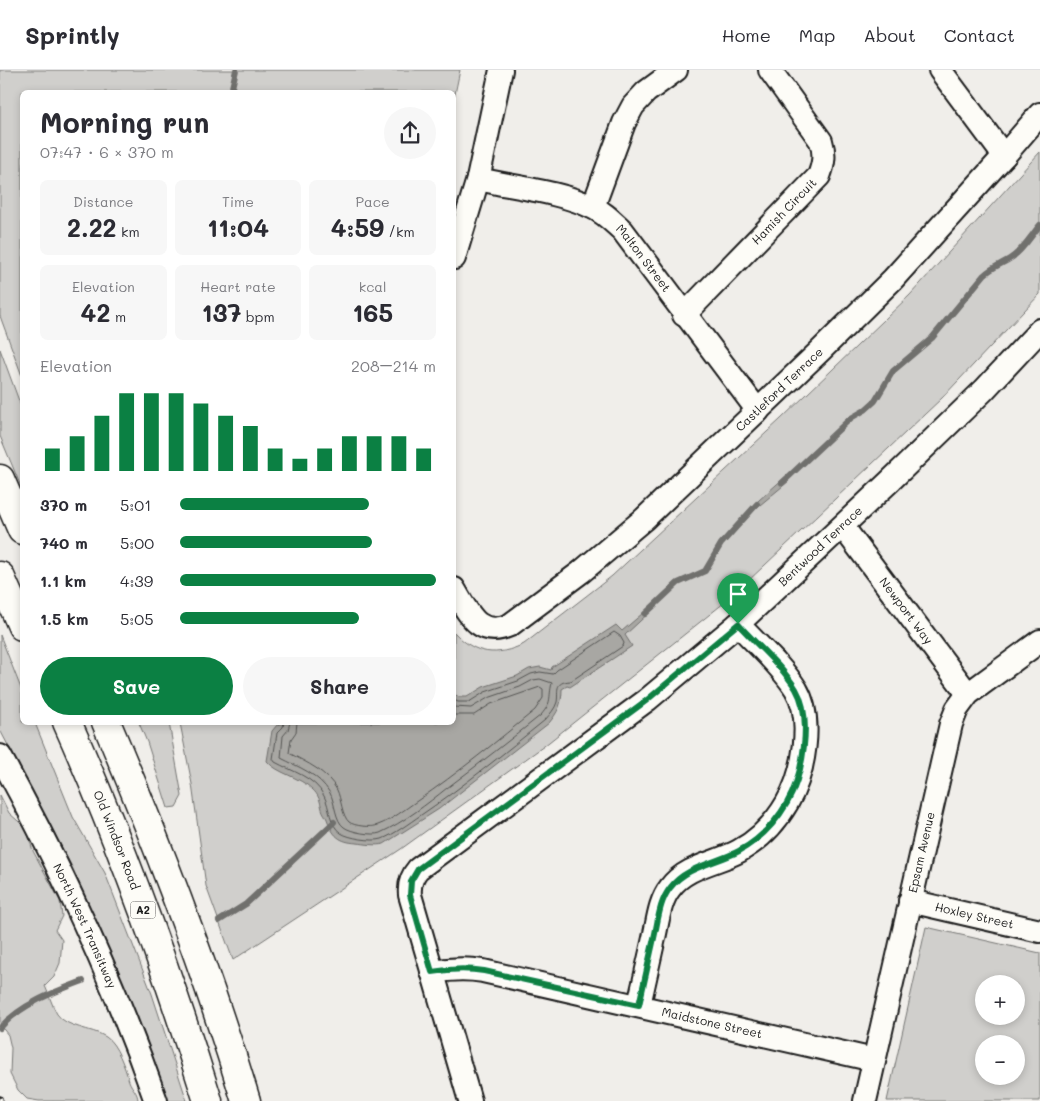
<!DOCTYPE html>
<html lang="en">
<head>
<meta charset="utf-8">
<style>
	:root { --surface:#fff; --page:#f7f7f7; --text:#2b2b33; --muted:#7c7c81; --line:#e1e1e2; --accent:#0b8043 }
	body { margin:0; font-family:Mali,sans-serif; background:var(--page); color:var(--text); height:100vh; display:flex; flex-direction:column; font-size:19px; white-space:nowrap }
	* { box-sizing:border-box; margin:0 }
	p { font-size:16px; color:var(--muted) }
	.icon { flex:none; width:28px; height:28px; fill:none; stroke:currentColor; stroke-width:2; stroke-linecap:round; stroke-linejoin:round }
	.map { position:relative; flex:1; overflow:hidden }
	.side { position:absolute; left:20px; top:20px; width:436px; height:635px; display:flex; flex-direction:column; background:var(--surface); border-radius:8px; box-shadow:0 2px 8px #0003 }
	.side>* { flex:none }
	.fabs { position:absolute; left:975px; top:905px; display:grid; gap:10px }
	.fabs a { display:grid; place-items:center; width:50px; height:50px; border-radius:50%; background:var(--surface); box-shadow:0 2px 8px #0003; font-size:25px }
	.pin { position:absolute; display:grid; place-items:center; width:42px; height:42px; color:#fff; margin:-51px -21px; border-radius:50% 50% 50% 0; rotate:-45deg; box-shadow:0 0 5px #0007 }
	.pin .icon { rotate:45deg }
	.round { display:grid; place-items:center; flex:none; width:52px; height:52px; border-radius:26px; background:var(--page) }
	.overview { display:flex; align-items:center; justify-content:space-between; height:85px; padding:0 20px }
	h1 { font-size:28px; font-weight:800; line-height:38px }
	.metrics { display:grid; grid-template-columns:repeat(3,1fr); gap:8px; height:85px; padding:5px 20px }
	.metrics div { display:grid; align-content:center; border-radius:8px; background:var(--page); text-align:center }
	.metrics b { font-size:25px; font-weight:800 }
	.metrics small { font-size:14px; font-weight:400 }
	.metrics p { font-size:14px }
	.chart { height:140px; padding:10px 20px }
	.chart p { display:flex; justify-content:space-between }
	.chart svg { width:100%; height:90px; margin-top:5px; stroke:var(--accent); stroke-width:6 }
	.button { display:flex; gap:10px; margin-top:auto; padding:10px 20px }
	.button a { flex:1; height:58px; border-radius:30px; background:var(--accent); color:#fff; font-size:20px; font-weight:800; line-height:58px; text-align:center }
	.button a+a { background:var(--page); color:var(--text) }
	ul { padding:0 20px; list-style:none; font-size:16px }
	li { display:grid; grid-template-columns:80px 60px 1fr; align-items:center; height:38px }
	li i { height:12px; border-radius:6px; background:var(--accent) }
	header { display:flex; align-items:center; gap:30px; box-sizing:border-box; height:70px; padding:0 25px; background:var(--surface); border-bottom:1px solid var(--line) }
	header strong { font-size:24px }
	nav { display:flex; gap:28px; margin-inline-start:auto; font-size:18px }
	.map>svg:first-child { display:block }
	.green { fill:#d0cfcc; stroke:#767674; fill-rule:evenodd }
	.water { fill:#a8a7a3; stroke:#706f6d }
	.lines { fill:none; stroke-linecap:round; stroke-linejoin:round }
	.shore { stroke:#545452; stroke-width:1 }
	.stream { stroke:#706f6d; stroke-width:6 }
	.minor-casing { stroke:#1c1c1c; stroke-width:26 }
	.highway-casing { stroke:#1c1c1c; stroke-width:31 }
	.minor { stroke:#fdfcf7; stroke-width:22 }
	.highway { stroke:#fdfcf7; stroke-width:28 }
	.rail-casing { stroke:#1c1c1c; stroke-width:5.5 }
	.rail { stroke:#fdfcf7; stroke-width:4; stroke-dasharray:11; stroke-linecap:butt }
	.route-casing { stroke:#fff; stroke-width:10 }
	.route { stroke:#0b8043; stroke-width:6 }
	.labels { text-anchor:middle; stroke-width:4; stroke-linejoin:round; paint-order:stroke }
	.shield { fill:#fdfcf7; stroke:#605f5e; stroke-width:1 }
	.shield-label { font-size:11px; font-weight:bold; fill:#1c1c1c }
	.street-label { font-size:12px; fill:#1c1c1c; stroke:#fdfcf7 }
</style>
</head>
<body>
<header>
<strong>Sprintly</strong>
<nav><a>Home</a><a>Map</a><a>About</a><a>Contact</a></nav>
</header>
<div class="map">
<svg width="1040" height="1031" viewBox="0 0 1040 1031">
	<rect width="100%" height="100%" fill="#f0eeea"/>
	<filter id="ink" filterUnits="userSpaceOnUse"><feTurbulence type="fractalNoise" baseFrequency=".02" numOctaves="2"/><feDisplacementMap in="SourceGraphic" scale="10" xChannelSelector="R" yChannelSelector="G"/><feConvolveMatrix kernelMatrix="1 2 1 2 8 2 1 2 1" color-interpolation-filters="sRGB"/></filter>
	<g filter="url(#ink)">
		<g class="green">
			<polygon points="0,0 460,0 454,29 454,22 22,22 22,306 0,246"/>
			<path d="M1040 82V224L942 328 729 529 544 676 401 779 233 890 206 816 192 714 180 653 454 652V562C475 585 497 587 524 574L612 506 781 349 910 225Z"/>
			<polygon points="0,279 22,339 22,419 0,366"/>
			<polygon points="0,565 22,621 22,652 35,653 73,747 105,803 152,924 187,1031 168,1031 149,977 119,903 72,797 0,660"/>
			<polygon points="139,653 169,653 182,726 176,737 168,738 147,672"/>
			<path d="M0 725 9 743 26 758 33 781 60 831 62 846 55 860 62 870 60 893 54 907 45 916C49 924 52 936 57 944 66 958 92 958 106 967 117 974 125 998 129 1011 132 1019 138 1022 138 1031H39L27 1029 18 1020 10 1004 11 978 8 965 0 955Z"/>
			<path d="M926 857 1040 883V1031H887ZM984 914H1016V946H984ZM984 974H1016V1006H984Z"/>
		</g>
		<g class="water">
			<polygon points="785,407 789,411 754,440 750,438"/>
			<path d="M650 537 653 539 625 565 632 576 570 617 567 616 562 619C562 634 558 642 549 653L439 739 384 774C375 776 366 774 357 773 339 772 333 766 327 749 326 746 323 743 322 739 320 731 319 725 312 719 300 707 276 703 267 691L272 661 277 655 285 653 454 652V624L459 627H467L483 617 517 606 529 599 540 597 551 600 552 597 616 555 622 561Z"/>
		</g>
		<g class="lines">
			<g class="shore">
				<path d="M284 652 283 657 277 663 273 689 275 692C291 701 315 707 324 726 330 737 329 755 341 763 348 768 373 772 382 769 395 764 409 753 421 745 464 716 504 683 545 650 550 644 555 639 557 632 559 621 553 612 571 611L623 576 624 573 620 566 614 562 557 600 553 604 540 602 531 604 518 611 485 622 469 632H458L454 630"/>
				<path d="M290 652 288 660 283 666 281 688C298 697 319 704 330 723 335 732 335 751 344 757 350 762 373 766 380 763 404 752 427 734 447 718 479 694 510 670 541 645 553 631 548 629 552 613L540 609 533 610 520 617 488 628 471 638 454 637"/>
				<path d="M297 652 296 662 291 669 289 683C307 693 327 701 337 720 341 728 342 746 349 752 354 756 372 758 378 755 392 750 405 739 417 731 458 703 497 671 535 640L543 628V619L540 617 491 634 474 645H454"/>
			</g>
			<g class="stream">
				<polyline points="231,22 236,0"/>
				<path d="M782 413 851 348 865 340 875 331 893 301 932 268 984 205C992 197 1002 194 1011 188 1023 180 1031 166 1040 155"/>
				<polyline points="645,544 678,513 705,501 721,474 757,434"/>
				<polyline points="219,851 246,834 334,752"/>
				<path d="M0 958C21 934 54 922 83 911"/>
			</g>
			<defs>
				<g id="minor">
					<polyline points="940,0 1004,86"/>
					<path id="s1" d="M478 109C513 117 561 122 592 137 604 142 613 152 623 161L758 341"/>
					<polyline points="593,137 624,53 633,36 646,22 676,0"/>
					<polyline points="454,188 478,109 501,0"/>
					<path id="s2" d="M684 245 819 106C824 93 825 84 821 71L770 0"/>
					<path id="s3" d="M843 457 968 624"/>
					<path id="s4" d="M454 519C468 542 478 569 510 555L581 502 644 449 821 280 893 209 1004 86 1040 44"/>
					<path id="s5" d="M0 686C61 797 114 911 156 1031"/>
					<path id="s6" d="M910 831 1040 861"/>
					<path id="s7" d="M432 902C450 899 465 898 483 901L874 990"/>
					<path d="M639 935C644 913 649 891 654 868 658 852 659 832 670 818 686 796 717 793 739 781 759 770 776 752 787 733 804 704 814 649 796 619 781 595 757 575 738 554"/>
					<path id="s8" d="M470 1031 410 825C409 815 411 807 418 799L647 630 738 554 889 412 984 320 1040 260"/>
					<path id="s9" d="M865 1031 951 654 957 639 968 624 1040 571"/>
				</g>
				<g id="highway">
					<polyline points="0,409 22,460"/>
					<polyline points="0,506 22,556"/>
					<path id="s10" d="M67 652C122 775 168 903 208 1031"/>
					<path d="M106 652C159 776 207 902 246 1031"/>
				</g>
			</defs>
			<use href="#minor" class="minor-casing"/>
			<use href="#highway" class="highway-casing"/>
			<use href="#minor" class="minor"/>
			<use href="#highway" class="highway"/>
			<defs>
				<polyline id="rail" points="0,1028 1,1031"/>
			</defs>
			<use href="#rail" class="rail-casing"/>
			<use href="#rail" class="rail"/>
		</g>
	</g>
	<g class="lines" filter="url(#ink)">
		<defs>
			<path id="route" d="M738 554C757 575 781 595 796 619 813 648 803 705 787 733 776 752 759 770 739 781 717 793 686 796 670 818 659 832 658 852 654 868 649 891 644 913 639 935L484 901C465 898 450 899 432 902L410 825 411 811 418 799 647 630Z"/>
		</defs>
		<use href="#route" class="route-casing"/>
		<use href="#route" class="route"/>
	</g>
	<g class="labels">
		<rect class="shield" x="130.5" y="831.5" width="25" height="17" rx="4"/>
		<g class="shield-label">
			<text x="143" y="844">A2</text>
		</g>
		<g class="street-label">
			<text dy="4" stroke="none"><textPath href="#s2" startOffset="144">Hamish Circuit</textPath></text>
			<text dy="4" stroke="none"><textPath href="#s1" startOffset="191">Malton Street</textPath></text>
			<text dy="4" stroke="none"><textPath href="#s4" startOffset="434">Castleford Terrace</textPath></text>
			<text dy="4" stroke="none"><textPath href="#s8" startOffset="759">Bentwood Terrace</textPath></text>
			<text dy="4" stroke="none"><textPath href="#s3" startOffset="105">Newport Way</textPath></text>
			<text dy="4" stroke="none"><textPath href="#s10" startOffset="128">Old Windsor Road</textPath></text>
			<text dy="4" stroke="none"><textPath href="#s9" startOffset="255">Epsam Avenue</textPath></text>
			<text dy="4" stroke="none"><textPath href="#s6" startOffset="66">Hoxley Street</textPath></text>
			<text dy="4" stroke="none"><textPath href="#s5" startOffset="190">North West Transitway</textPath></text>
			<text dy="4" stroke="none"><textPath href="#s7" startOffset="286">Maidstone Street</textPath></text>
		</g>
	</g>
</svg>
<div class="fabs">
<a>+</a>
<a>−</a>
</div>
<div class="pin" style="left:738px;top:554px;background:#1e9e55"><svg class="icon" aria-label="arrive" viewBox="0 0 24 24"><path d="M6 21V4h12l-3 4 3 4H6"/></svg></div>
<section class="side">
<div class="overview"><div><h1>Morning run</h1><p>07:47 · 6 × 370 m</p></div><a class="round"><svg class="icon" aria-label="share" viewBox="0 0 24 24"><path d="M12 15V3M7 8l5-5 5 5M5 13v7h14v-7"/></svg></a></div>
<div class="metrics">
<div><p>Distance</p><b>2.22<small> km</small></b></div>
<div><p>Time</p><b>11:04</b></div>
<div><p>Pace</p><b>4:59<small> /km</small></b></div>
</div>
<div class="metrics">
<div><p>Elevation</p><b>42<small> m</small></b></div>
<div><p>Heart rate</p><b>137<small> bpm</small></b></div>
<div><p>kcal</p><b>165</b></div>
</div>
<div class="chart"><p><span>Elevation</span>208–214 m</p>
<svg viewBox="0 0 160 44" preserveAspectRatio="none"><path d="M5 44V33M15 44V27M25 44V17M35 44V6M45 44V6M55 44V6M65 44V11M75 44V17M85 44V22M95 44V33M105 44V38M115 44V33M125 44V27M135 44V27M145 44V27M155 44V33"/></svg>
</div>
<ul>
<li><b>370 m</b>5:01<i style="width:74%"></i></li>
<li><b>740 m</b>5:00<i style="width:75%"></i></li>
<li><b>1.1 km</b>4:39<i style="width:100%"></i></li>
<li><b>1.5 km</b>5:05<i style="width:70%"></i></li>
</ul>
<div class="button"><a>Save</a><a>Share</a></div>
</section>
</div>
</body>
</html>
